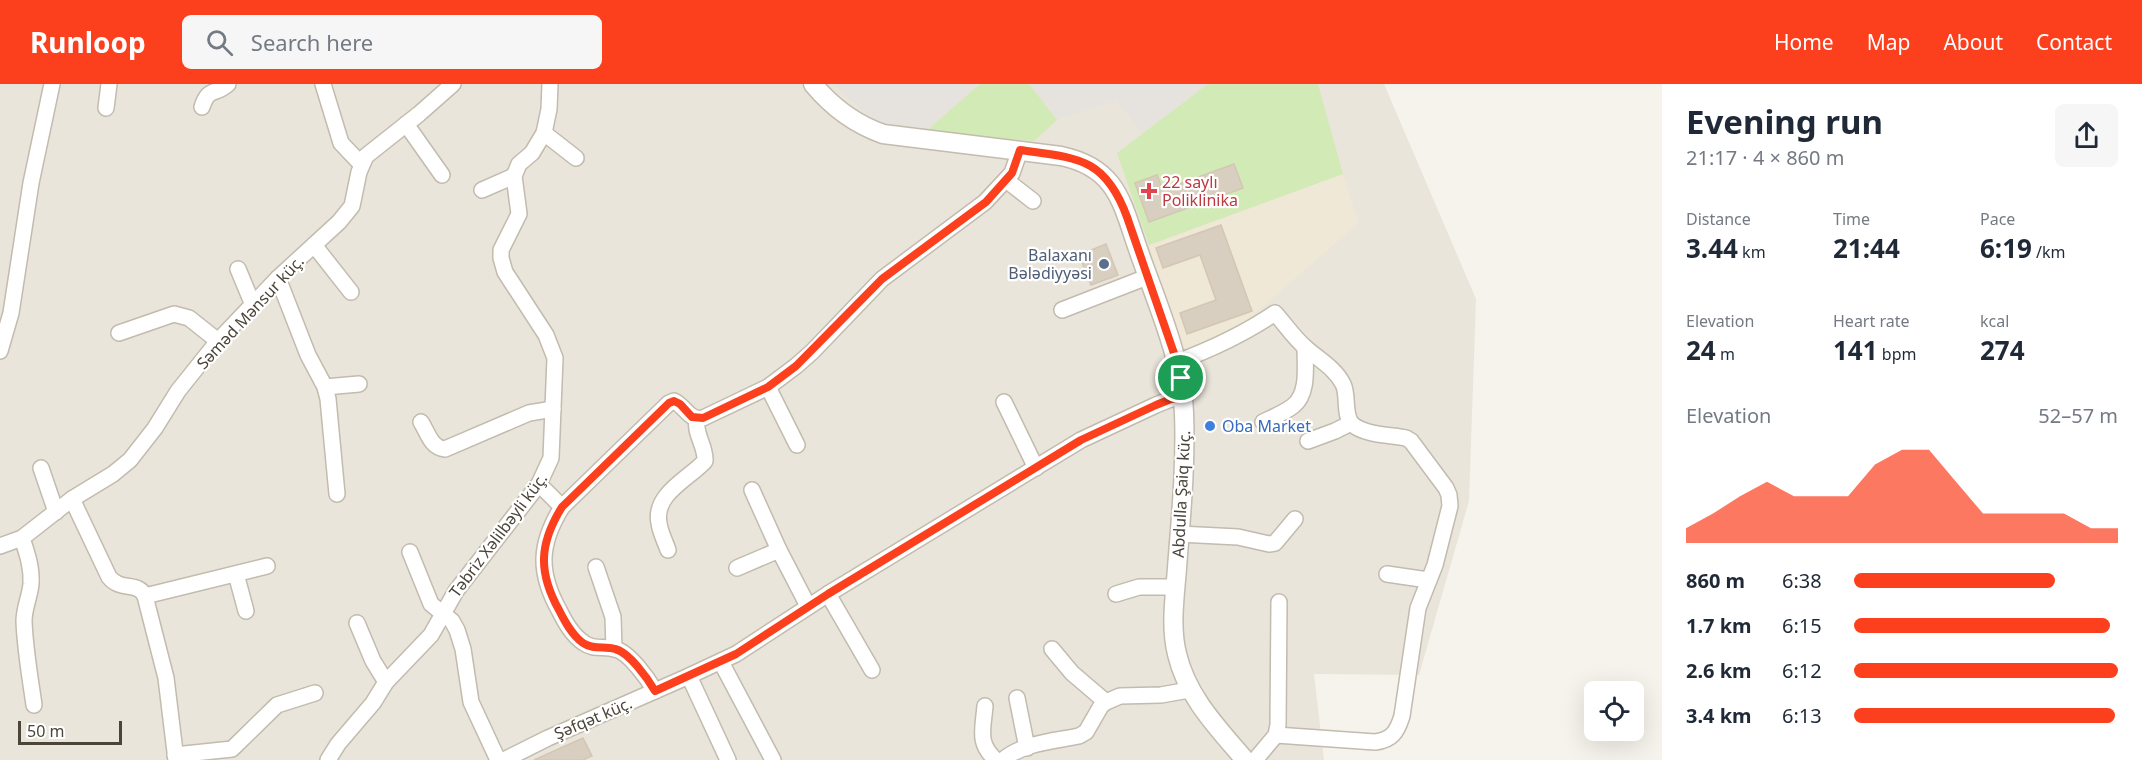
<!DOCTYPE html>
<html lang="en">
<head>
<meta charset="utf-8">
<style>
	:root { --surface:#fff; --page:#f6f6f7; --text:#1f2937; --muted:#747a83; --accent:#fc3f1d }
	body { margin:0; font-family:"Noto Sans",sans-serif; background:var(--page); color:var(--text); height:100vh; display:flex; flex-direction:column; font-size:22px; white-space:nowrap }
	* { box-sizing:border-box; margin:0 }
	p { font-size:20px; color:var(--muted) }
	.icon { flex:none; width:33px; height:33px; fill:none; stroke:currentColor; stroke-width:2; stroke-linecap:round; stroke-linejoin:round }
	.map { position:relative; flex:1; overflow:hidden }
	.drawer { display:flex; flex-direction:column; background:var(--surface); width:480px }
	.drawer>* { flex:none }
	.tools { position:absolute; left:1584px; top:597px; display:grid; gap:12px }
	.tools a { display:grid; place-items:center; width:60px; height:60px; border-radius:9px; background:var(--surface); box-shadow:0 6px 24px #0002; font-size:30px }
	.scale { position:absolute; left:18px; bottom:15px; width:104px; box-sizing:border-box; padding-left:6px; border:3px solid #4b4439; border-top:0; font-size:16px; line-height:21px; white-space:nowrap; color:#4b4439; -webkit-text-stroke:4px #fff; paint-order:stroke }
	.pin { position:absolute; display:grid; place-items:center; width:51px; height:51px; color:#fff; margin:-26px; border:3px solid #fff; border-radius:50%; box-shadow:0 2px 6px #0007 }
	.round { display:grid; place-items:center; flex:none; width:63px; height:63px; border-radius:9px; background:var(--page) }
	.headline { display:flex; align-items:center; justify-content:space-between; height:102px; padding:0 24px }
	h1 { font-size:33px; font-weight:700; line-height:45px }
	.metrics { display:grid; grid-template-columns:repeat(3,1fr); gap:9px; height:102px; padding:6px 24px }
	.metrics div { display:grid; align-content:center }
	.metrics b { font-size:26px; font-weight:700 }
	.metrics small { font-size:16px; font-weight:400 }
	.metrics p { font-size:16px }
	.chart { height:168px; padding:12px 24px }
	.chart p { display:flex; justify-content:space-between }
	.chart svg { width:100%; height:108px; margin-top:6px; fill:var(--accent); opacity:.7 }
	ul { padding:0 24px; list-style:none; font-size:20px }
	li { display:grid; grid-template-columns:96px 72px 1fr; align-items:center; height:45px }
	li i { height:15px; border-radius:8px; background:var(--accent) }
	header { display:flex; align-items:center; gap:36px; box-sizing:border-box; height:84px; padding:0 30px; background:var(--accent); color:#fff }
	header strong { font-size:28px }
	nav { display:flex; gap:33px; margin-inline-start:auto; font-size:21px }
	.search { width:420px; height:54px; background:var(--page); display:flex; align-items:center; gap:15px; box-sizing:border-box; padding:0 21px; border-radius:9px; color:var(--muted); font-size:22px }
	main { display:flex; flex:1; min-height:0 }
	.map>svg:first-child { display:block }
	.residential { fill:#eae5da }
	.industrial { fill:#e6e2dd }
	.education { fill:#efe8d6 }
	.green { fill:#d2eab5 }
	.building { fill:#d8cfc1; stroke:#d3c7b4; stroke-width:1.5 }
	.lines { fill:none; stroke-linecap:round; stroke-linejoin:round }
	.minor-casing { stroke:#c2bbae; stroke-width:18 }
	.tertiary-casing { stroke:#c2bbae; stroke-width:21 }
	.minor { stroke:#fff; stroke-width:15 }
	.tertiary { stroke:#fff; stroke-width:18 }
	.route-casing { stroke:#fff; stroke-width:12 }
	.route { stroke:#fc3f1d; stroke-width:8 }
	.health-dot { fill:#e0444e; stroke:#fff; stroke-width:2 }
	.service-dot { fill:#5c6f8a; stroke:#fff; stroke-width:2 }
	.shop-dot { fill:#3f7fe0; stroke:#fff; stroke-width:2 }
	.labels { text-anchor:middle; stroke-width:4.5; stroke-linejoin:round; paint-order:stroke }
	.health-label { font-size:16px; fill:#be3a42; stroke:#fff; text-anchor:start }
	.service-label { font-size:16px; fill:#4e5e75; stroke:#fff; text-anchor:end }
	.street-label { font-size:16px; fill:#4b4439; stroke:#fff }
	.shop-label { font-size:16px; fill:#366cbe; stroke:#fff; text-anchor:start }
</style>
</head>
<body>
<header>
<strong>Runloop</strong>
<div class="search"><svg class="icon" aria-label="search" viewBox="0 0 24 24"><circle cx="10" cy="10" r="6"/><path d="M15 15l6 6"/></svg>Search here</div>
<nav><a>Home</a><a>Map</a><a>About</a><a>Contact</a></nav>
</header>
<main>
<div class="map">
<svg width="1662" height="676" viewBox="0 0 1662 676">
	<rect width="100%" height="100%" fill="#f6f3ec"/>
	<polygon class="residential" points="0,0 1384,0 1476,215 1469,417 1419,591 1314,590 1324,676 0,676"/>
	<g class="industrial">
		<polygon points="833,0 980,0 924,49 893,44 873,36"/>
		<polygon points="1029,0 1208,0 1142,50 1117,16 1057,36"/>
	</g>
	<polygon class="education" points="1343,90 1358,139 1231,251 1184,269 1149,161"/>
	<g class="green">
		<polygon points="980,0 1029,0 1057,36 1034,57 924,49"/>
		<polygon points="1208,0 1318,0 1343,90 1149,161 1117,69"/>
	</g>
	<g class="building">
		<polygon points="1234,80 1243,104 1149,138 1135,99 1157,91 1163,106"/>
		<polygon points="1221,141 1252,227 1187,250 1180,229 1216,216 1200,171 1163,184 1156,164"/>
		<polygon points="1106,160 1118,191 1091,201 1079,171"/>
		<polygon points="583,654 592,672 583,676 534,676"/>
	</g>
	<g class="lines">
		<defs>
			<g id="minor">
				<polyline points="323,0 341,59 361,80"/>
				<path d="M202 23C209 2 215 12 228 0"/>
				<polyline points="106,24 109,0"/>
				<polyline points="406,40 442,91"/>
				<polyline points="544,49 576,74"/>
				<polyline points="1006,96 1033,117"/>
				<polyline points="482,106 514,92"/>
				<polyline points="314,161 351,208"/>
				<polyline points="238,185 253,221"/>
				<polyline points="278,194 308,271 325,303 328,315 337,410"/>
				<polyline points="1062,226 1147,193"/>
				<polyline points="119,249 174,230 189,234 218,257"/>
				<polyline points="0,267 11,229 31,99 52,0"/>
				<path d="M1177 278C1212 265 1244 250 1275 229 1285 240 1294 254 1306 264 1318 275 1335 284 1343 300 1349 312 1343 330 1352 340 1364 351 1391 351 1406 354L1411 357 1446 404 1449 411 1450 422 1435 481 1418 524 1402 632C1397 648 1392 656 1375 658L1276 651"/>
				<polyline points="325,303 359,300"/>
				<polyline points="768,303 797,361"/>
				<polyline points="1004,318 1036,384"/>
				<path d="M421 338C428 349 431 364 445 365L529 329 553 325"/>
				<path d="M1263 338C1273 333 1284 329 1293 322 1309 310 1305 282 1305 264"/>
				<polyline points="1308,357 1335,347 1351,339"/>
				<polyline points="41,384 56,428"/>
				<polyline points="539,400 562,423"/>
				<polyline points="752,406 779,466 808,522"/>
				<path d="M72 415 109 493C121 508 138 497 145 512L166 594 176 676"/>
				<polyline points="1179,450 1238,453 1269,460 1275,459 1295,435"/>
				<path d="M22 454C27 469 32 483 31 500 30 512 24 524 24 537 25 565 30 593 34 621"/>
				<polyline points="0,462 22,454 72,415 113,390 130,376 155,344 178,307 218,257 278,194 339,138 352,122 359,88 366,72 419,30 453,0"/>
				<path d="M668 466C665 457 660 448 659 439 653 410 690 394 705 377 706 362 694 350 697 335"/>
				<polyline points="410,468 431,520 452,537 457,546 463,565 471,618 498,676"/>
				<polyline points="596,483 613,533 614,565"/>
				<polyline points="737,484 779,466"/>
				<polyline points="236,490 246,527"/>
				<polyline points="1387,490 1428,496"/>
				<polyline points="828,510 872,586"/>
				<polyline points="1116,510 1139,503 1176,503"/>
				<polyline points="145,512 267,482"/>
				<polyline points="357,539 373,577 386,598"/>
				<polyline points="1052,565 1072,589 1106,618"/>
				<polyline points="721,578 773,676"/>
				<polyline points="689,592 728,676"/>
				<path d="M655 607C648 595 629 568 615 565 604 562 593 566 584 559 572 551 565 538 559 526 538 488 539 460 562 423L669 319 674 317C686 323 689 337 703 334L768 303 796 282 812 268 882 195 985 118 1012 89 1020 66"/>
				<polyline points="1017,614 1027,664"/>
				<path d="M985 622C983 646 977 659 996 676"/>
				<polyline points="175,671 232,665 277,621 315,609"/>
				<polyline points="328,676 338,660 373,619 386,598 431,551 456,507 539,400 551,374 555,274 546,251 505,188 501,174 501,166 519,130 514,92 519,80 532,69 544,49 549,25 550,0"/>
				<polyline points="504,676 548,654 689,592 736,570 828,510 1081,356 1156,321 1171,315 1184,313"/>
				<path d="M1003 676C1022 659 1055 657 1079 652L1086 648 1101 622 1106 618 1120 612 1161 611 1189 606"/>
				<polyline points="1255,676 1276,651 1278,641 1279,518"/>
			</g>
			<path id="tertiary" d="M813 0C832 23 855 40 883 50L1061 72C1118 84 1122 120 1139 168 1156 217 1183 277 1184 329 1186 381 1181 432 1177 484 1175 512 1170 542 1177 570 1187 613 1218 644 1245 676"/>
		</defs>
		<use href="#minor" class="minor-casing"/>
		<use href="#tertiary" class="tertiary-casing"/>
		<use href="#minor" class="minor"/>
		<use href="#tertiary" class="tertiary"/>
	</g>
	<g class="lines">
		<defs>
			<path id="route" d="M1020 66C1077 74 1105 73 1127 133L1177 278 1184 313 1171 315 1156 321 1081 356 828 510 736 570 655 607C648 595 629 568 615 565 604 562 593 566 583 559 572 551 565 538 559 526 538 488 539 460 562 423L669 319 674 317 680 320 692 333 703 334 768 303 796 282 882 195 986 118 1012 89Z"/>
		</defs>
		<use href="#route" class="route-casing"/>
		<use href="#route" class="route"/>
	</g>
	<path class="health-dot" d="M1146 98h6v6h6v6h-6v6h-6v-6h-6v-6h6z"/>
	<circle class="service-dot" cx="1104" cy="180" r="6"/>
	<circle class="shop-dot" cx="1210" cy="342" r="6"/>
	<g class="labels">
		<g class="health-label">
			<text x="1162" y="104">22 saylı<tspan x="1162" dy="18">Poliklinika</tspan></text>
		</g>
		<g class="service-label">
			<text x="1092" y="177">Balaxanı<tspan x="1092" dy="18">Bələdiyyəsi</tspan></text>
		</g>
		<g class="street-label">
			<text transform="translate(250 228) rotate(-47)" y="6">Səməd Mənsur küç.</text>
			<text transform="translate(1181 410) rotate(-87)" y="6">Abdulla Şaiq küç.</text>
			<text transform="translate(498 451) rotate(-53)" y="6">Təbriz Xəlilbəyli küç.</text>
			<text transform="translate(593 634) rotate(-23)" y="6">Şəfqət küç.</text>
		</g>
		<g class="shop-label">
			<text x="1222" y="348">Oba Market</text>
		</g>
	</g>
</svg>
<div class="tools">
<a><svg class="icon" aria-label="locate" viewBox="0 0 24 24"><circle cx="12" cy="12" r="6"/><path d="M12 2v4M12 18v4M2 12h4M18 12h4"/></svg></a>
</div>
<div class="scale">50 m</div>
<div class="pin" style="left:1181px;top:294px;background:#1e9e55"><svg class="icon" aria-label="arrive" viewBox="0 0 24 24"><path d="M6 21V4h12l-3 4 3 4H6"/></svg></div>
</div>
<section class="drawer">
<div class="headline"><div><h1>Evening run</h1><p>21:17 · 4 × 860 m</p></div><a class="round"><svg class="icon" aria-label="share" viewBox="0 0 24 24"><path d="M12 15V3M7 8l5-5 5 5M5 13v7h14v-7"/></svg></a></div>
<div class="metrics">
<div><p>Distance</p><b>3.44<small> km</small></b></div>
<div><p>Time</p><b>21:44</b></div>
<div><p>Pace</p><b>6:19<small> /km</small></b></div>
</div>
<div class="metrics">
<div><p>Elevation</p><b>24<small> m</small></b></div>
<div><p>Heart rate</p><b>141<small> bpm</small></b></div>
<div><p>kcal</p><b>274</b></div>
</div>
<div class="chart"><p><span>Elevation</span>52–57 m</p>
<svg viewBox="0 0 160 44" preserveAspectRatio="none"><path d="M0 44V38L10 32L20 25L30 19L40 25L50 25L60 25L70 12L80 6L90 6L100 19L110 32L120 32L130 32L140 32L150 38L160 38V44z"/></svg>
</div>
<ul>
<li><b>860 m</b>6:38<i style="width:76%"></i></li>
<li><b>1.7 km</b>6:15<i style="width:97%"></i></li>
<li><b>2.6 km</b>6:12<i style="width:100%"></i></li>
<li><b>3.4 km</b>6:13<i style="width:99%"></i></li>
</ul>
</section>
</main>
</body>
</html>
